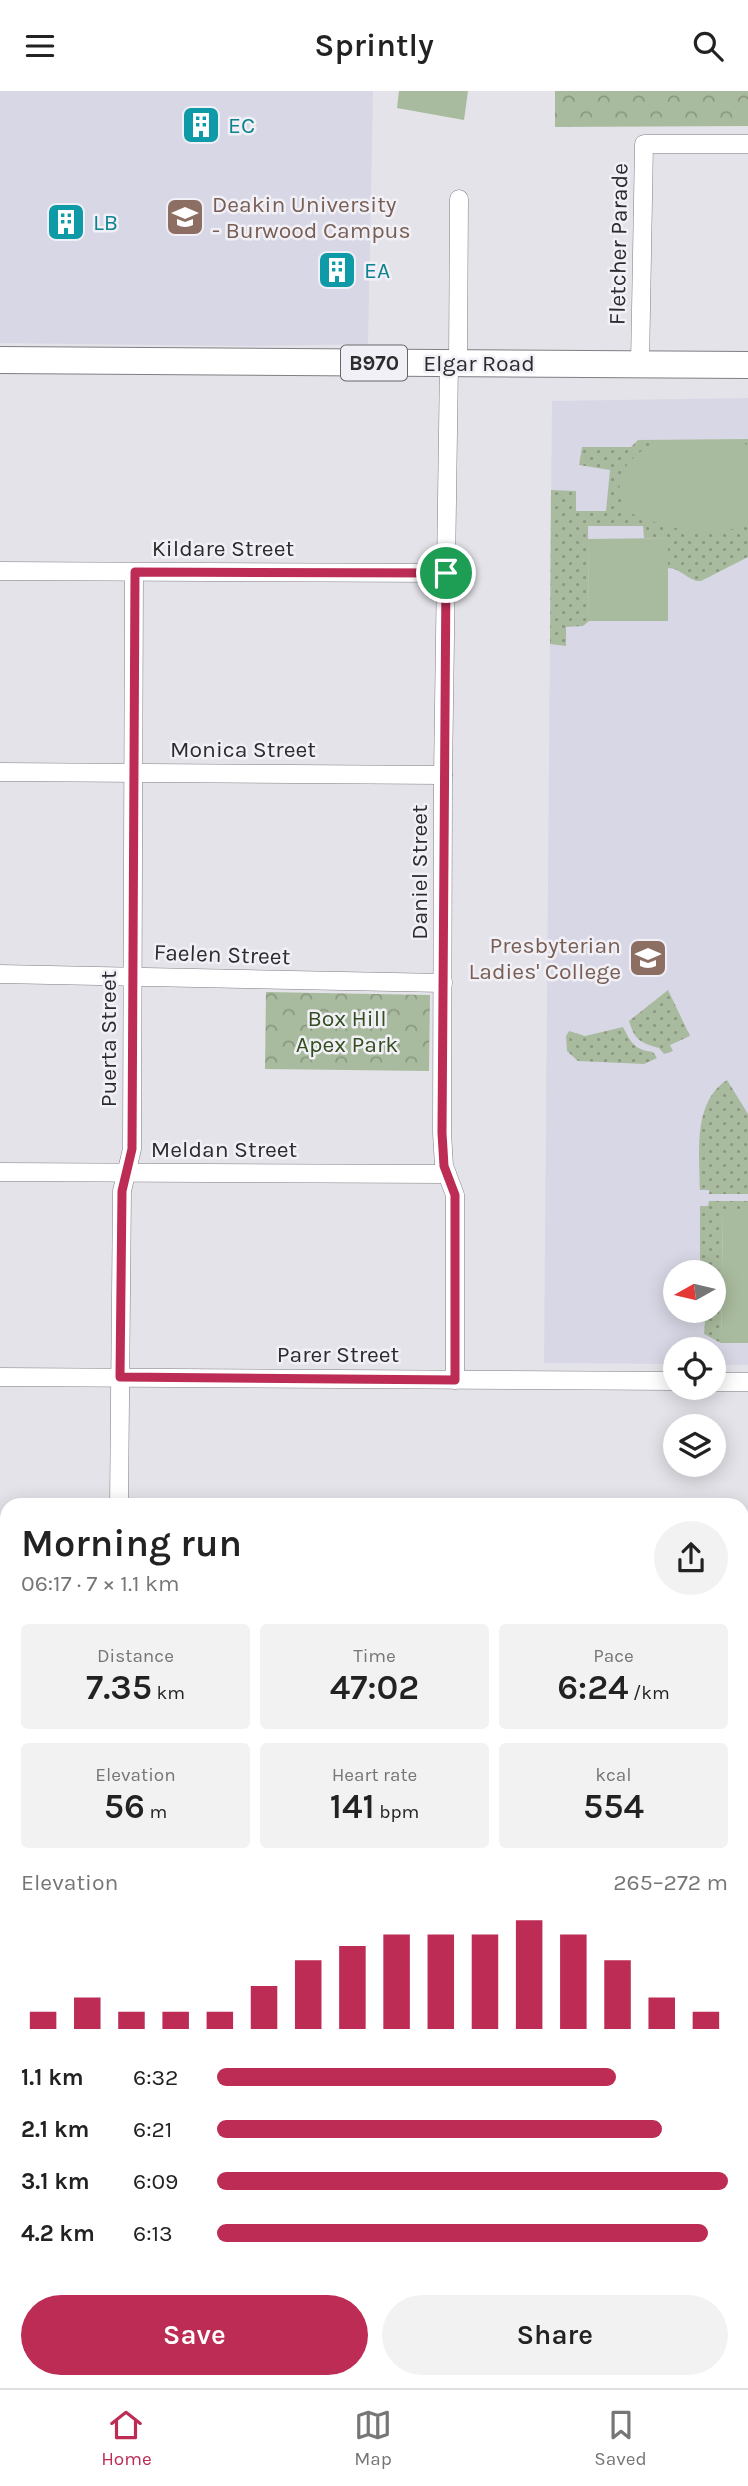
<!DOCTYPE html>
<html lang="en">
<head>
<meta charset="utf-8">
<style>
	:root { --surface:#fff; --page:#f2f2f2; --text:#222; --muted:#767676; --line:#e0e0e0; --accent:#bc2c55 }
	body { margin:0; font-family:Karla,sans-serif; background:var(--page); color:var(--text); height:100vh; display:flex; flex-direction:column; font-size:26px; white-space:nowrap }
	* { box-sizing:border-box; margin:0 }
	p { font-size:23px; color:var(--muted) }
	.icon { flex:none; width:38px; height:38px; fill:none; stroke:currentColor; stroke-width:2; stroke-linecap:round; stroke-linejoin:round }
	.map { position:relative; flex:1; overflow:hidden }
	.side { position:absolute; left:0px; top:1407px; width:749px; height:891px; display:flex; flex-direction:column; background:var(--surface); border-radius:21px 21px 0 0; box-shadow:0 4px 18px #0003 }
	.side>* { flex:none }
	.needle { width:46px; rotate:262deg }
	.tools { position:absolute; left:663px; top:1169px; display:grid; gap:14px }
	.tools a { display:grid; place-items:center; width:63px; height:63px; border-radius:50%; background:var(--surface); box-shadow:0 4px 18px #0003; font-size:35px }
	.pin { position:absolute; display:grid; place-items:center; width:60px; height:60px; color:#fff; margin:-30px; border:4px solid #fff; border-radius:50%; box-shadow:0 2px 7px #0007 }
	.round { display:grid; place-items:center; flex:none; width:74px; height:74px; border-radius:37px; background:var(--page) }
	.summary { display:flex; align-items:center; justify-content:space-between; height:119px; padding:0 21px }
	h1 { font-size:38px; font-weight:600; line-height:52px }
	.figures { display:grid; grid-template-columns:repeat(3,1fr); gap:10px; height:119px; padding:7px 21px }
	.figures div { display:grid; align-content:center; border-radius:7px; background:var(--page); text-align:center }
	.figures b { font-size:35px; font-weight:600 }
	.figures small { font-size:19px; font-weight:400 }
	.figures p { font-size:19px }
	.chart { height:196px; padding:14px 21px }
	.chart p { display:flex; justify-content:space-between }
	.chart svg { width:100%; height:126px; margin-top:7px; stroke:var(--accent); stroke-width:6 }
	.button { display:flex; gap:14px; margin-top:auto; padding:14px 21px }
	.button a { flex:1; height:80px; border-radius:42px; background:var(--accent); color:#fff; font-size:28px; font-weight:600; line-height:80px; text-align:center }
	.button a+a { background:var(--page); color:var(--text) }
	ul { padding:0 21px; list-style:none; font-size:23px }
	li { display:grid; grid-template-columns:112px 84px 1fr; align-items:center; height:52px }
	li i { height:18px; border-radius:9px; background:var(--accent) }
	header { display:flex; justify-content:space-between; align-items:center; height:91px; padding:0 21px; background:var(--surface); font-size:32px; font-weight:600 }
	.dock { display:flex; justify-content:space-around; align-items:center; height:98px; border-top:2px solid var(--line); background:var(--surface); font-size:19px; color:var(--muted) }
	.dock a { display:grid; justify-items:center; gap:4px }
	.dock .current { color:var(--accent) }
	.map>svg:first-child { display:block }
	.built { fill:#d8d7e5; fill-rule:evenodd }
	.grass { fill:url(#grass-dots) }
	.forest { fill:url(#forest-crowns) }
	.garden { fill:#a9bb9e }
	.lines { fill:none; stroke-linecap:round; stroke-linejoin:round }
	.minor-casing { stroke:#7f7f84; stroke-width:19 }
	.primary-casing { stroke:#7f7f84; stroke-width:28 }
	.minor { stroke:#fff; stroke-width:18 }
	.primary { stroke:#fff; stroke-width:26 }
	.route-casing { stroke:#fff; stroke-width:14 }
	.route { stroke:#bc2c55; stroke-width:9 }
	.labels { text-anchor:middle; stroke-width:5; stroke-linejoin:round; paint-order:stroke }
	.shield { fill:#f1f0f6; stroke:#67676a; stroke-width:2 }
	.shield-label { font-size:21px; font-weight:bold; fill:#2c2c2e }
	.culture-label { font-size:23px; fill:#0d838f; stroke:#f1f0f6; text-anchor:start }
	.education-label { font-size:23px; fill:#785e54; stroke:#f1f0f6; text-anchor:start }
	.street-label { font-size:23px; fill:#2c2c2e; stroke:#f1f0f6 }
	.park-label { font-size:23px; fill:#334f1f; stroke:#f1f0f6 }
</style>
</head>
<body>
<header><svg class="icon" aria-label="menu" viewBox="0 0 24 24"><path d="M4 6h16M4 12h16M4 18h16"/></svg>Sprintly<svg class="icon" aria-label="search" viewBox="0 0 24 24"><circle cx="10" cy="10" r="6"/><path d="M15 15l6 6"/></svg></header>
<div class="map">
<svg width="748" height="2297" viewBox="0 0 748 2297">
	<defs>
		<pattern id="grass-dots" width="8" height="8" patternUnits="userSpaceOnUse" patternTransform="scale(1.75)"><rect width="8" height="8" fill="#a9bb9e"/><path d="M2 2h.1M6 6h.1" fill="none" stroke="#8a9881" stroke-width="1.8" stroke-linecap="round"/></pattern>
		<pattern id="forest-crowns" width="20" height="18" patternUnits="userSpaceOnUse" patternTransform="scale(1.75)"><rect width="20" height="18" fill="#a9bb9e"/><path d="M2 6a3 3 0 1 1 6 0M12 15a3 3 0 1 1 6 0" fill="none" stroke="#8a9881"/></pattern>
	</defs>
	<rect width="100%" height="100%" fill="#e3e3e9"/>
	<g class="built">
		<polygon points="0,0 373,0 368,253 251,255 0,252"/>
		<path d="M748 307V1274H714V1258H676L675 1273 544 1272 552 310ZM676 1181H714V1220H676Z"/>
	</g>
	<g class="grass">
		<path d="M748 348V466L701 490C689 491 681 477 668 477L667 447H644L643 435H588L589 530 583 535 566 536V555L550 553 551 399 576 400V420H606L610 379 579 374 582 356H631L638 349Z"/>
		<path d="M668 899 690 945 670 954 673 960 664 963 659 957C639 951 635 949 629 930Z"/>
		<path d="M623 936C631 952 635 959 653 961L657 967 644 973 578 970 567 960 566 945 569 940 585 945Z"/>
		<path d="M727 989 748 1023V1103H709V1099H700C700 1062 692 1012 727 989Z"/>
		<polygon points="709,1110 748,1110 748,1122 723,1122 721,1252 704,1243 706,1220 714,1220 714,1181 700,1181 700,1115 708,1115"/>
	</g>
	<g class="forest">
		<polygon points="555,0 748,0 748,35 555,36"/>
		<polygon points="266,901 430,904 429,980 265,978"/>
		<polygon points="0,1751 7,1752 7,1867 0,1868"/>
		<rect x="20" y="2291" width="187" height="6"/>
	</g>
	<g class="garden">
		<polygon points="399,0 468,0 464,29 397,17"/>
		<path d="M657 349H731L748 354V434C703 448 668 438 625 420 610 383 627 369 657 349Z"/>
		<polygon points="668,447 668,530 589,530 588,448"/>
		<polygon points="723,1121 748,1122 748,1252 721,1252"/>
	</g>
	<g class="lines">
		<defs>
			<g id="minor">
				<polyline points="449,272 443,684 442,1042 444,1075 455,1104 455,1289"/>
				<polyline points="458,272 459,108"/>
				<polyline points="640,274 644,53 748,53"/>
				<polyline points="0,480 446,482"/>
				<polyline points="0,681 443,684"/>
				<polyline points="0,883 443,892"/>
				<polyline points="0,1081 447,1083"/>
				<polyline points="0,1286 676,1290"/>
				<polyline points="714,1291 748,1291"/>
				<polyline points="119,1414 122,1100 132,1058 134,481"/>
				<polyline points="0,1515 7,1515"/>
				<polyline points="742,1520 748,1520"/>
				<polyline points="0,1733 7,1733"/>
				<polyline points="0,2073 7,2073"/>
				<polyline points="742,2075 748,2075"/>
				<polyline points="7,2297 7,2280"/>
				<polyline points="218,2297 218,2291"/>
				<polyline points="442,2297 442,2291"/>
				<polyline points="660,2297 660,2291"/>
			</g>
			<polyline id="primary" points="0,269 748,274"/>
		</defs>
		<use href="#minor" class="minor-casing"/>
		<use href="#primary" class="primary-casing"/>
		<use href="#minor" class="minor"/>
		<use href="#primary" class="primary"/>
	</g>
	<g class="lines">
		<defs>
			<polygon id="route" points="135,481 446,482 442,1042 444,1075 455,1104 455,1289 120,1286 122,1100 132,1058"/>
		</defs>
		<use href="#route" class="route-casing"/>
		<use href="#route" class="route"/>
	</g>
	<defs>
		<symbol id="building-square" viewBox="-11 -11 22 22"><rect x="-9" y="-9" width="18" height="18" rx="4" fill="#0f9aa8" stroke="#f1f0f6"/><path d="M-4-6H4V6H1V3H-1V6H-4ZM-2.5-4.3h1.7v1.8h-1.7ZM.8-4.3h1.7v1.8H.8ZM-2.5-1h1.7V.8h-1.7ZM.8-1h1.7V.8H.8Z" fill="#fff"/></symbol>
		<symbol id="university-square" viewBox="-11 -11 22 22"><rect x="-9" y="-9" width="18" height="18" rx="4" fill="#8d6e63" stroke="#f1f0f6"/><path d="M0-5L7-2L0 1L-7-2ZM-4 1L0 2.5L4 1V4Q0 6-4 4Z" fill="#fff"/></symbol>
		<symbol id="school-square" viewBox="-11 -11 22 22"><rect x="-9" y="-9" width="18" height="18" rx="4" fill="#8d6e63" stroke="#f1f0f6"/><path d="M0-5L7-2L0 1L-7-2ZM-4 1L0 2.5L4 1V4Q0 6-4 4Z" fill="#fff"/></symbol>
	</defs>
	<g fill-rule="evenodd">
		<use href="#building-square" x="179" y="12" width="44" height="44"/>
		<use href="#university-square" x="163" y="104" width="44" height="44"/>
		<use href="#building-square" x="44" y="109" width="44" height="44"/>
		<use href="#building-square" x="315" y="157" width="44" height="44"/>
		<use href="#school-square" x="626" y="845" width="44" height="44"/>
	</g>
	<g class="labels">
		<rect class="shield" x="341" y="254.5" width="66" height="35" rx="5"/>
		<g class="shield-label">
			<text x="374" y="279">B970</text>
		</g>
		<g class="culture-label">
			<text x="228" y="42">EC</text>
			<text x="93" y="139">LB</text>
			<text x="364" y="187">EA</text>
		</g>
		<g class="education-label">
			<text x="212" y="121">Deakin University<tspan x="212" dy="26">- Burwood Campus</tspan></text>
			<text x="621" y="862" text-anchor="end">Presbyterian<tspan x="621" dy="26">Ladies' College</tspan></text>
		</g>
		<g class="street-label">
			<text transform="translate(618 153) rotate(-89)" y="8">Fletcher Parade</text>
			<text x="479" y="280">Elgar Road</text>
			<text x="223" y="465">Kildare Street</text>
			<text x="243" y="666">Monica Street</text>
			<text transform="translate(419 781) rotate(-90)" y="8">Daniel Street</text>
			<text transform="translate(222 863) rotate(2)" y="8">Faelen Street</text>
			<text transform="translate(108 948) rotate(-90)" y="8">Puerta Street</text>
			<text x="224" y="1066">Meldan Street</text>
			<text x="338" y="1271">Parer Street</text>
		</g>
		<g class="park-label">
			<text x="347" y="935">Box Hill<tspan x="347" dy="26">Apex Park</tspan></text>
		</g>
	</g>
</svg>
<div class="tools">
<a><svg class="needle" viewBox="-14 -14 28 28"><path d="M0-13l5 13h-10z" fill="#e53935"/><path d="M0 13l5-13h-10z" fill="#767676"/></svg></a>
<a><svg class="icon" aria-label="locate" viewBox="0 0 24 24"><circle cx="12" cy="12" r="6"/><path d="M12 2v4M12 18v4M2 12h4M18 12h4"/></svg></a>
<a><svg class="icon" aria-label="layers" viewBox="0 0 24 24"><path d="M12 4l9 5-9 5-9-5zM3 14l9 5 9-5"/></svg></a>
</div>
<div class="pin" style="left:446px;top:482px;background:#1e9e55"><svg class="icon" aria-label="arrive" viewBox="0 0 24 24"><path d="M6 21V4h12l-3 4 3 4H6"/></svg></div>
<section class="side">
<div class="summary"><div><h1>Morning run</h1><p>06:17 · 7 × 1.1 km</p></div><a class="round"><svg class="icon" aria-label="share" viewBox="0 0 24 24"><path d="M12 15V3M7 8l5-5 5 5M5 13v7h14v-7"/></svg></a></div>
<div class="figures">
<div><p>Distance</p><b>7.35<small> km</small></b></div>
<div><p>Time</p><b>47:02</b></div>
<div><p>Pace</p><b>6:24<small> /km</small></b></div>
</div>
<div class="figures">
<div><p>Elevation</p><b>56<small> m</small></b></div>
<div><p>Heart rate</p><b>141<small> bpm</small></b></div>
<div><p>kcal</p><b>554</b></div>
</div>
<div class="chart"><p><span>Elevation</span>265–272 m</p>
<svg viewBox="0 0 160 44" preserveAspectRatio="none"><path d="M5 44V38M15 44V33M25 44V38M35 44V38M45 44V38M55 44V29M65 44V20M75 44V15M85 44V11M95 44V11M105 44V11M115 44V6M125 44V11M135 44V20M145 44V33M155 44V38"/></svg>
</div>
<ul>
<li><b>1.1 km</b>6:32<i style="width:78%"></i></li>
<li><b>2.1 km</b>6:21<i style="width:87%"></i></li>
<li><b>3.1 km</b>6:09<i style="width:100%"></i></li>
<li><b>4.2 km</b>6:13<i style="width:96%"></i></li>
</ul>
<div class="button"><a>Save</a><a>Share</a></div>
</section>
</div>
<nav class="dock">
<a class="current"><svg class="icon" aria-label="home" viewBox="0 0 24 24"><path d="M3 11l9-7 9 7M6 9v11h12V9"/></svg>Home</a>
<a><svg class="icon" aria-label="map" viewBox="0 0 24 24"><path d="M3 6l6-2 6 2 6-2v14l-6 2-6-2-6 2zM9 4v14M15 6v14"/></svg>Map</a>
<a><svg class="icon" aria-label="saved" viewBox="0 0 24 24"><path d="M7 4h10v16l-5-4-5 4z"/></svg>Saved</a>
</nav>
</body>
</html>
